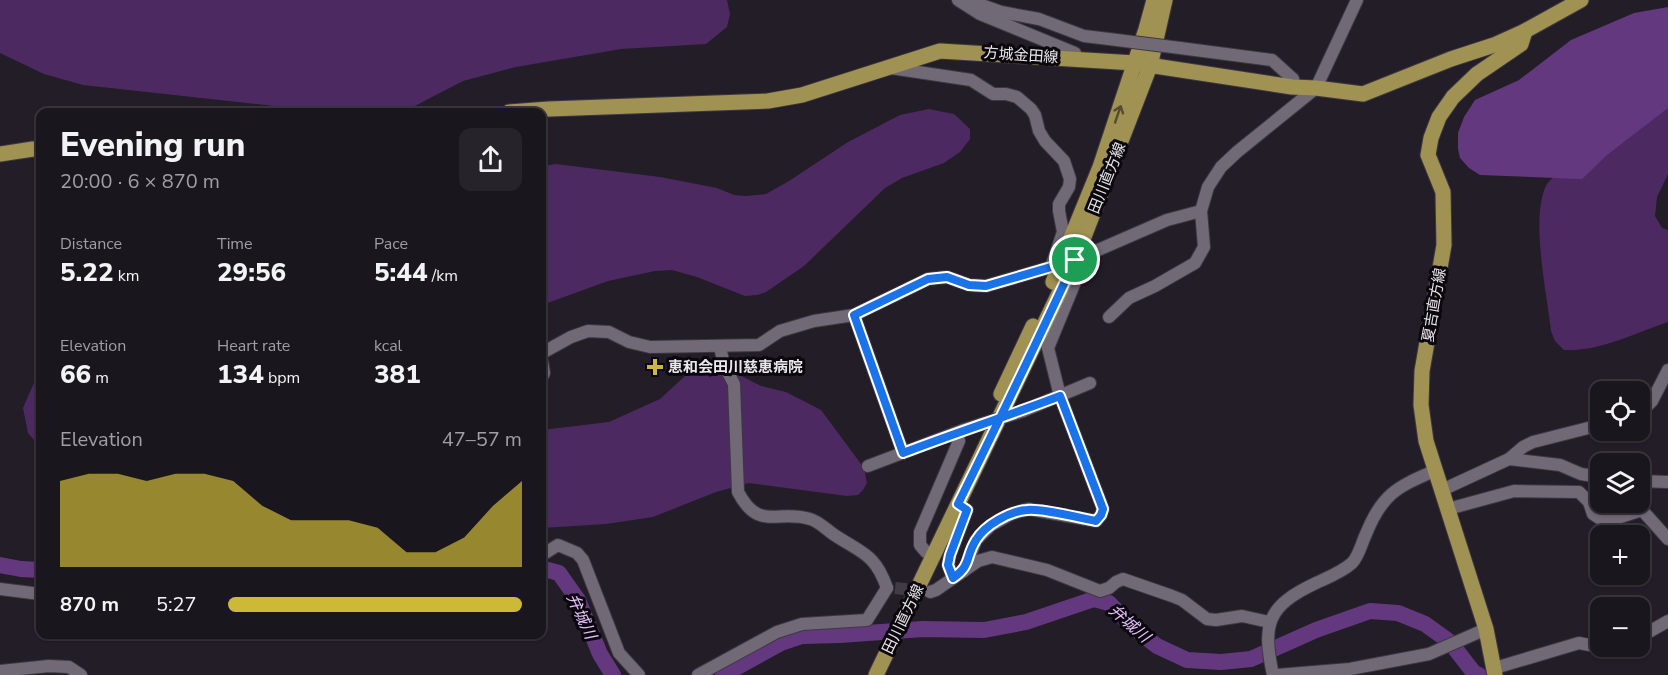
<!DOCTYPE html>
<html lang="en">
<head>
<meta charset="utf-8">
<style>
	:root { --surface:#1a161d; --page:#27232a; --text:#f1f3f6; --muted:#9f9fa4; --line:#38353b; --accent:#cdb938 }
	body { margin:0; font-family:"Nunito Sans","Noto Sans JP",sans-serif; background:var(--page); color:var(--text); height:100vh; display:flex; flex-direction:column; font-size:22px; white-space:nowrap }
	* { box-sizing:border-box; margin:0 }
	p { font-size:20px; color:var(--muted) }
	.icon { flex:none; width:33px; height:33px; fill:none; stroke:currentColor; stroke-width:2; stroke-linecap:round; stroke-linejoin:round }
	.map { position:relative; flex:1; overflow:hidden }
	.drawer { position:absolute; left:36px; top:108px; width:510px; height:531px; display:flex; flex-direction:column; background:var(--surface); border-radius:12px; box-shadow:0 2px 4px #0004,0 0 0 2px var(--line) }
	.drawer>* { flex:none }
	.buttons { position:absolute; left:1590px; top:381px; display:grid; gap:12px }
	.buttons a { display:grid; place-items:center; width:60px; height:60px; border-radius:12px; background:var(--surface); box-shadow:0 2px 4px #0004,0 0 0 2px var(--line); font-size:30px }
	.pin { position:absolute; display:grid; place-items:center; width:51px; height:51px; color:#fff; margin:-26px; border:3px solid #fff; border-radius:50%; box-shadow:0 2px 6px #0007 }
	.round { display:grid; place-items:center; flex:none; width:63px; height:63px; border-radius:12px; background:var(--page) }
	.summary { display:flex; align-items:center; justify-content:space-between; height:102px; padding:0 24px }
	h1 { font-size:33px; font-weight:800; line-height:45px }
	.stats { display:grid; grid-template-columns:repeat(3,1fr); gap:9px; height:102px; padding:6px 24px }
	.stats div { display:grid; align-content:center }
	.stats b { font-size:26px; font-weight:800 }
	.stats small { font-size:16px; font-weight:400 }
	.stats p { font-size:16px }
	.chart { height:168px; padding:12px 24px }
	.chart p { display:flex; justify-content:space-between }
	.chart svg { width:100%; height:108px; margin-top:6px; fill:var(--accent); opacity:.7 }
	ul { padding:0 24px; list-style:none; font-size:20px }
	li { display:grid; grid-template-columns:96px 72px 1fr; align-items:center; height:45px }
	li i { height:15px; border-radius:8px; background:var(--accent) }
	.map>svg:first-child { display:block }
	.green { fill:#4d2962 }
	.water { fill:#64387f }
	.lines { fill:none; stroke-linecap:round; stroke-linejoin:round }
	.river { stroke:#64387f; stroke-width:16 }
	.minor-tunnel { stroke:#413b45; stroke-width:12; stroke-dasharray:12 6; stroke-linecap:butt }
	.minor-casing { stroke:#3d3841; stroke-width:14 }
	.major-casing { stroke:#3d3841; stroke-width:17 }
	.minor { stroke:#716a76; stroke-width:12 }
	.major { stroke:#a09253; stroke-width:15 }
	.minor-bridge-casing { stroke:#3d3841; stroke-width:14; stroke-linecap:butt }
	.minor-bridge { stroke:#716a76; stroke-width:12 }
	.oneway { stroke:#564d30 }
	.route-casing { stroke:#fff; stroke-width:12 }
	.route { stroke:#1a73e8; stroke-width:8 }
	.poi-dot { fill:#cdb938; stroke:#0b080d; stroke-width:2 }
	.labels { text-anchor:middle; stroke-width:6; stroke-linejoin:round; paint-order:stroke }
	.street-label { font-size:15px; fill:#eae7ed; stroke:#0b080d }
	.poi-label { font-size:15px; font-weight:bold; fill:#eae7ed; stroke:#0b080d; text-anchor:start }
	.water-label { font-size:16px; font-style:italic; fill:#e4c1fe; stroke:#0b080d }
</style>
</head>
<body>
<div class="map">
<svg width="1668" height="675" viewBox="0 0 1668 675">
	<rect width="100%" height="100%" fill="#231d27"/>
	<g class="green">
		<polygon points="0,0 727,0 730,14 727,27 706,44 621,49 516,67 463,81 409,109 394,112 329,112 83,85 44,74 0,53"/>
		<path d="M1668 90V174L1657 197 1655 216 1662 228 1668 230V322C1635 333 1599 352 1564 350L1555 341 1551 331C1547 293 1531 223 1545 188 1547 182 1553 178 1557 174Z"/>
		<polygon points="929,109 954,114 970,129 970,139 960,152 944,163 902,178 885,188 804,266 766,292 757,295 745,296 697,277 672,270 655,271 608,281 542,305 542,166 556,164 660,177 717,188 734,195 746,196 766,194 789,181 848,142 900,115"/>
		<polygon points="702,364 720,365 761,386 786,392 821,410 864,468 867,483 863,490 858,495 847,496 749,483 716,492 653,517 606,524 542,528 542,430 609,422 660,399 685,376"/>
		<polygon points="40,369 40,447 28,433 23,408"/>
	</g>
	<polygon class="water" points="1668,7 1668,108 1607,155 1582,179 1480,175 1469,168 1460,158 1458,149 1458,133 1464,117 1475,100 1519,80 1571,40 1634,13"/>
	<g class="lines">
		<g class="river">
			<polyline points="0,565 21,569 40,570"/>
			<polyline points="542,571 548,570 559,573 578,600 600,654 613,675"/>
			<polyline points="723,675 781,643 802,636 840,635 923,629 984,630 1026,622 1094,599 1109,603 1131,626 1157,646 1187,660 1221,662 1251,659 1316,630 1370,611 1398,613 1425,624 1450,642 1474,673 1479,675"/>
		</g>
		<polyline class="minor-tunnel" points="895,588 923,591"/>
		<defs>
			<g id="minor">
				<polyline points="958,0 980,14 1075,53 1078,60"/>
				<polyline points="968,0 1001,12 1039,19 1084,36 1109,39"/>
				<polyline points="1180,48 1272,60 1293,79 1295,87"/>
				<polyline points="891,68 971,80 993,94 1006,94 1017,97 1031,109 1035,115 1039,131 1045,141 1064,161 1070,179 1069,187 1059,204 1059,211 1063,232 1051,267"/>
				<polyline points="854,315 903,453"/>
				<polyline points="1109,317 1129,298 1155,286 1195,263 1204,247 1201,211 1208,187 1221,167 1237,152 1316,88 1357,0"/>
				<path d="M720 347 724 365 734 384 738 492C759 532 777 509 810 519 818 521 826 529 833 534 861 553 875 553 887 588"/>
				<polyline points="542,353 571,337 588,331 609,332 629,342 650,347 759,345 780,331 814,321 854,315 928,279 947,277 969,285 986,286 1075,260 1167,220 1201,211"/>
				<polyline points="542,361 544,373 542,377"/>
				<polyline points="1023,411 1090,383"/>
				<polyline points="1640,413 1652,401 1668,370"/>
				<polyline points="1509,459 1560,465 1581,474 1600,477"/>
				<polyline points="868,466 963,430"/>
				<polyline points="1640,481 1668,482"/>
				<polyline points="1442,490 1509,459 1523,447 1533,442 1600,425"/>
				<polyline points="1638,502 1642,510 1668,539"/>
				<polyline points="1448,509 1514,491 1579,492 1589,502 1593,514 1605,522 1642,510"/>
				<polyline points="926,552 920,545 920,532 959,441 957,433"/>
				<polyline points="542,555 558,545 577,553 583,560 619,653 639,675"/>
				<polyline points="964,571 976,540 990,526 1011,514 1028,509 1096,521 1101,515 1103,509 1060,396 1048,348 1080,270 1075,260"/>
				<polyline points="953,578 948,565 950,555 967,510 958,504"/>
				<polyline points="0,589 40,594"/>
				<polyline points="930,592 936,590 978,561 992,557 1047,570 1100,591 1109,588 1116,582 1123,579 1172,596 1182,600 1207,619 1216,620 1242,616 1269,622"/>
				<polyline points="1640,637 1668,621"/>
				<polyline points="1495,668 1579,643 1615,650 1623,646"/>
				<polyline points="0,671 49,666 69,667 81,675"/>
				<polyline points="698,675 777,632 802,624 867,620 887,588"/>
				<path d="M1273 675C1262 624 1267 606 1316 583 1329 577 1342 572 1352 563 1359 556 1362 542 1366 534 1382 494 1397 487 1434 471"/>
				<polyline points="1277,675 1350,669 1429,654 1486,629"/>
			</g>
			<g id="major">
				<polyline points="509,112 549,109 768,101 802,95 940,51 1135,63 1292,87 1316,88 1363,94 1451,59 1494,45 1525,31 1581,0"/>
				<polyline points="0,154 33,149 40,150"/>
				<polyline points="1053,282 1100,167 1146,29 1154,0"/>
				<polyline points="1001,394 1033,326"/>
				<polyline points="876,675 1075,260 1150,66 1165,0"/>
				<polyline points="1495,675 1486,629 1426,441 1421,405 1422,371 1444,245 1443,192 1428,155 1431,138 1439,117 1453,97 1477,74 1521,44 1525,31"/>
			</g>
		</defs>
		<use href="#minor" class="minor-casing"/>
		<use href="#major" class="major-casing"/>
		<use href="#minor" class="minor"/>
		<use href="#major" class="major"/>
		<defs>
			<g id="minor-bridge">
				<polyline points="1109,39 1180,48"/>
				<polyline points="963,430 1023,411"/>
			</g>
		</defs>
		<use href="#minor-bridge" class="minor-bridge-casing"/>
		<use href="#minor-bridge" class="minor-bridge"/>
	</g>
	<defs><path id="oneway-shaft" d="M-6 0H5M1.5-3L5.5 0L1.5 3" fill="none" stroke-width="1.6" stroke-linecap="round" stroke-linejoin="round" transform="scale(1.5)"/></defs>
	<use class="oneway" href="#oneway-shaft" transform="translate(1118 114) rotate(-71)"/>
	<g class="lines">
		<defs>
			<path id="route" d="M1075 260 986 286 969 285 947 277 928 279 854 315 903 453C955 433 1008 416 1060 396L1103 509 1101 515 1096 521C1079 518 1042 508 1027 510 1010 511 985 525 976 540 965 557 972 565 953 578L948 565 950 555 967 510 958 504C998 423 1037 342 1075 260"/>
		</defs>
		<use href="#route" class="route-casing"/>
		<use href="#route" class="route"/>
	</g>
	<path class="poi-dot" d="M652 358h6v6h6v6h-6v6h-6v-6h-6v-6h6z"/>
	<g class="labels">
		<g class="street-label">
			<text transform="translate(1021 55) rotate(4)" y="5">方城金田線</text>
			<text transform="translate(1107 178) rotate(-68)" y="5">田川直方線</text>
			<text transform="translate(1434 305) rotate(-80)" y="5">夏吉直方線</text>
			<text transform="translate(903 619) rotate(-64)" y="5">田川直方線</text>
		</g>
		<g class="poi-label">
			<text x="668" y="372">恵和会田川慈恵病院</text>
		</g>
		<g class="water-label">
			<text transform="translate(582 616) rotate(65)" y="6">弁城川</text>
			<text transform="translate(1130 623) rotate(41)" y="6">弁城川</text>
		</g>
	</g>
</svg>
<div class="buttons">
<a><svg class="icon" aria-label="locate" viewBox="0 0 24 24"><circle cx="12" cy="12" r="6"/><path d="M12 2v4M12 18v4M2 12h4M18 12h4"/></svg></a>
<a><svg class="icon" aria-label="layers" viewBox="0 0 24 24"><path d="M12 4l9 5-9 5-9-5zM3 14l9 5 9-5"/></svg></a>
<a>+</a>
<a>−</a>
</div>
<div class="pin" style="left:1075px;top:260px;background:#1e9e55"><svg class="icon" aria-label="arrive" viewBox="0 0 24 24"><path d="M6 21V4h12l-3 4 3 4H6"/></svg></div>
<section class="drawer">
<div class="summary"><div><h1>Evening run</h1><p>20:00 · 6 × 870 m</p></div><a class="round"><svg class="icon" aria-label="share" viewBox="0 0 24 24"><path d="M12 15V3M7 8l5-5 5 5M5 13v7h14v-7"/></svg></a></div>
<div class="stats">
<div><p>Distance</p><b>5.22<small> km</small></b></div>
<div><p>Time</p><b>29:56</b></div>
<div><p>Pace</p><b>5:44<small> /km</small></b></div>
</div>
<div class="stats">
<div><p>Elevation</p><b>66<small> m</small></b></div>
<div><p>Heart rate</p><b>134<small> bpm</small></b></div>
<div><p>kcal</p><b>381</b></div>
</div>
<div class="chart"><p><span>Elevation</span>47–57 m</p>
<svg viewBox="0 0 160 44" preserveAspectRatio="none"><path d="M0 44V9L10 6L20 6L30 9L40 6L50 6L60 9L70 19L80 25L90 25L100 25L110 28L120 38L130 38L140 32L150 19L160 9V44z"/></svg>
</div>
<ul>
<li><b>870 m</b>5:27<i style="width:100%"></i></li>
</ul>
</section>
</div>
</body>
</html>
